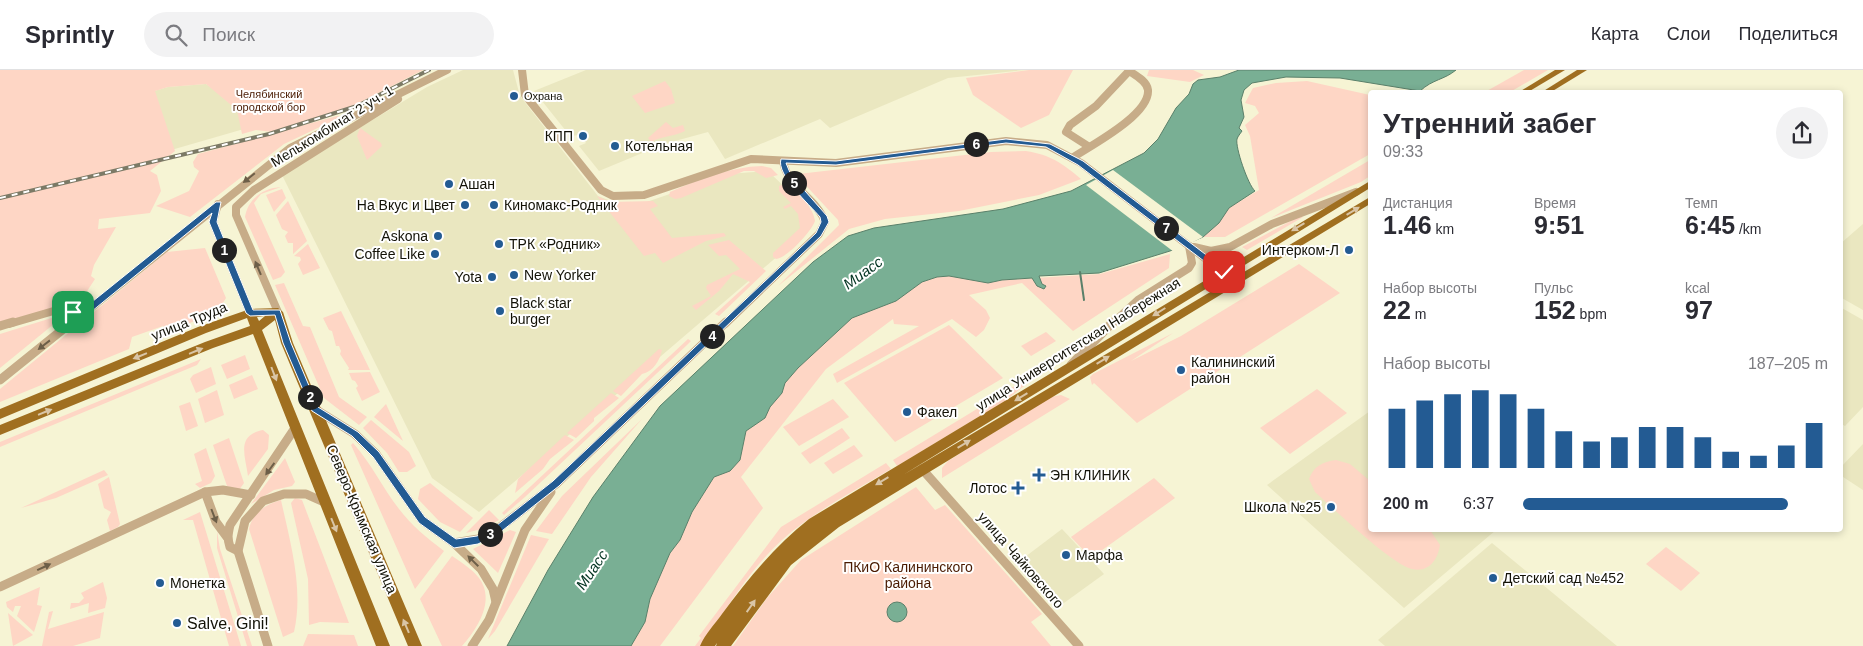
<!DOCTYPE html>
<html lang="ru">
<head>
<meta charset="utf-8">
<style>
	:root { --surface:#fff; --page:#f2f2f3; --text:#2b2b33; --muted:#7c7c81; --line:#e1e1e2; --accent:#235b93 }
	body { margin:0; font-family:Arial,sans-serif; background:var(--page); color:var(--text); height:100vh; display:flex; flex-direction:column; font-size:19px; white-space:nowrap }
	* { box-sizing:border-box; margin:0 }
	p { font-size:16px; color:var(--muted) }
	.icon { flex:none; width:28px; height:28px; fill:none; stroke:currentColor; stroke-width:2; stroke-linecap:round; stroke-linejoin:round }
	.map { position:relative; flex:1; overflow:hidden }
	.side { position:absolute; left:1368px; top:20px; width:475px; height:442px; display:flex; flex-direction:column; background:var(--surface); border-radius:5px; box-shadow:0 2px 8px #0003 }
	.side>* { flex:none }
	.pin { position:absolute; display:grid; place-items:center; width:42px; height:42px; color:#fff; margin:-21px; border-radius:10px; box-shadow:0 2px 8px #0006 }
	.km { position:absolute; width:25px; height:25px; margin:-12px; border-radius:50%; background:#222; color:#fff; font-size:14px; line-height:25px; text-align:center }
	.round { display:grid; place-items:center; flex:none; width:52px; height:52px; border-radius:26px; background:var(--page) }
	.head { display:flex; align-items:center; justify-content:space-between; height:85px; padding:0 15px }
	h1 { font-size:28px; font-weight:700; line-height:38px }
	.figures { display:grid; grid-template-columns:repeat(3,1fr); gap:8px; height:85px; padding:5px 15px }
	.figures div { display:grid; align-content:center }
	.figures b { font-size:25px; font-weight:700 }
	.figures small { font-size:14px; font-weight:400 }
	.figures p { font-size:14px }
	.chart { height:140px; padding:10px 15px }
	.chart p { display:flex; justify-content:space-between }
	.chart svg { width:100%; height:90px; margin-top:5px; stroke:var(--accent); stroke-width:6 }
	ul { padding:0 15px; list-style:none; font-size:16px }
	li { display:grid; grid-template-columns:80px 60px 1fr; align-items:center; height:38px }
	li i { height:12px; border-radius:6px; background:var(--accent) }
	header { display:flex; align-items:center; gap:30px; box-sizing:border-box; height:70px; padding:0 25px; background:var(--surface); border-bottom:1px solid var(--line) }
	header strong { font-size:24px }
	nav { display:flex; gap:28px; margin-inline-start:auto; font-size:18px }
	.search { width:350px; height:45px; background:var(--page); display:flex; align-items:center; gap:12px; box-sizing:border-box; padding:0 18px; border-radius:28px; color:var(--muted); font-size:19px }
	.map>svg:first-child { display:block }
	.built { fill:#eae7c0 }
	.green { fill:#fed6c5 }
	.water { fill:#79af94; stroke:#5a806a }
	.pier { fill:#f6f4d4 }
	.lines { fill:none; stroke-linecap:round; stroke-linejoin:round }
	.stream { stroke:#5a806a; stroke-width:2 }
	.minor-far1 { stroke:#c7ac88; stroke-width:8 }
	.minor { stroke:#c7ac88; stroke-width:9 }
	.major { fill:#a06f20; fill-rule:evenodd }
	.rail-casing { stroke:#7c7a66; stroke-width:4 }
	.rail { stroke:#fff; stroke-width:2; stroke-dasharray:6; stroke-linecap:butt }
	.oneway { fill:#6d5f48 }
	.oneway2 { fill:#d9c5a6 }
	.route { fill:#235b93; stroke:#fff }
	.poi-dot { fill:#235b93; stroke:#fff; stroke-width:2 }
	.labels { text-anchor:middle; stroke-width:4; stroke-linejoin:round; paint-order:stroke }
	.far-park-label { font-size:11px; fill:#4a1b02; stroke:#fff }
	.far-poi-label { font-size:11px; fill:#131207; stroke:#fff; text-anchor:start }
	.street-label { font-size:14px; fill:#131207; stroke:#fff }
	.poi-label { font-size:14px; fill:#131207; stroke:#fff; text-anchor:start }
	.park-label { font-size:14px; fill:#4a1b02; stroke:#fff }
	.water-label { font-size:15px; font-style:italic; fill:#023321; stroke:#fff }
	.near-poi-label { font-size:16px; fill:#131207; stroke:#fff; text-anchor:start }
</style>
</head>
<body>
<header>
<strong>Sprintly</strong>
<div class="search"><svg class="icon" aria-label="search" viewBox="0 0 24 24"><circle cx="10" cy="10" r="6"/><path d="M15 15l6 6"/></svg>Поиск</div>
<nav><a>Карта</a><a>Слои</a><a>Поделиться</a></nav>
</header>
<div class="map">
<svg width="1863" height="576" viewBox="0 0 1863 576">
	<rect width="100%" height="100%" fill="#f6f4d4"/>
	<g class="built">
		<polygon points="463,0 513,0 520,26 598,126 629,138 728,104 768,101 797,129 807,161 479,442 432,408 282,105 427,17"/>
		<polygon points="586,0 1024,0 948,8 830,58 820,49 725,89 708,62 664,74 599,101 579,76 586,73 580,65 570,66 534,21"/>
		<polygon points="206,14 265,53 147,87 147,23 168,17"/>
		<polygon points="1863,154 1863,240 1840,227 1840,174"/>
		<polygon points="1840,237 1863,250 1863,337 1845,356 1840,353"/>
		<polygon points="1370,341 1370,460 1496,460 1404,538 1267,415"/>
		<polygon points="1863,374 1863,420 1840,405 1840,398"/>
		<polygon points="1062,459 1104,504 1057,538 1017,493"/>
		<polygon points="1492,473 1617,576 1385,576 1378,570"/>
	</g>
	<g class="green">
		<polygon points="0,0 423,0 351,37 272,62 256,60 242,64 237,40 206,14 168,17 155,21 175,81 150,101 157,105 161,121 150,143 99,149 98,159 116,157 94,195 91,206 95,209 78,235 0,259"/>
		<polygon points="1029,0 1073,0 1049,45 1021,58 973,25 966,8"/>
		<polygon points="1149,0 1193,0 1204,5 1190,12 1147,6"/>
		<polygon points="1524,0 1548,0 1510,22 1485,22"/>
		<polygon points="665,11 671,19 675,33 645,43 632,26"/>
		<polygon points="1307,11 1370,25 1370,84 1225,167 1203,167 1219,153 1229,138 1259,120 1250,66 1245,55 1259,43 1255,36 1245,33 1253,18 1276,13"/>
		<polygon points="337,46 341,47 284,74 190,147 156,136 189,121 199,101 194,97 193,92 198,84"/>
		<path d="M666 52 673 58 683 55 685 61C672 67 662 66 651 72L648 68Z"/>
		<polygon points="360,58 381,73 382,76 367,90 357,66"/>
		<path d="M1026 81C1051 85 1062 93 1081 109L1039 125 959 141 885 149 849 159 778 216 839 155 838 150 798 107V104L991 82Z"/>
		<polygon points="1370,90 1370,106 1361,112 1271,148"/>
		<path d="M762 96 771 98 778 105 766 108 754 101H744L681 128 675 129 669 126 670 122C699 109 730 97 762 96Z"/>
		<path d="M785 114H788C799 125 813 136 815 151 811 162 787 188 776 189L773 187V183L800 158 798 144 791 136 785 139 783 137 791 133 779 121V116Z"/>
		<path d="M281 117 261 124 254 133 285 202 281 207 273 210 245 147C248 129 263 118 281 117Z"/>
		<polygon points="282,119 286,128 274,142 266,125"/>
		<polygon points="597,126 610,132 653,131 658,136 650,139 672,168 724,163 726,166 706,171 663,193 655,183 644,186"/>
		<polygon points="288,131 307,171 293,184 293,173 288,173 285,166 288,162 282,159 276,145"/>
		<polygon points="1300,146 1303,147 1247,180 1242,177"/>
		<polygon points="729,170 766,201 719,246 715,244 750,212 733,204 719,221 696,240 692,236 711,226 706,218 707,215 740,199 726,185 719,186 708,175"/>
		<polygon points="308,174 320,198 303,205 298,194 301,190 300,187 294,186"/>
		<polygon points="205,178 226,228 217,242 165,263 163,256 132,267 129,279 0,332 0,319 167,182"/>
		<polygon points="1170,184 1169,198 1073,261 1022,213 969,225 986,240 990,248 984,260 976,267 952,249 837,313 833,304 919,256 894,254 893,249 826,299 741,407 763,438 660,576 631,576 645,552 650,529 670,483 680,470 692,442 714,407 730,401 740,390 746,361 765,348 770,337 782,323 785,313 798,298 852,248 896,231 922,212 937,207 949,206 988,213 1002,210 1100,204"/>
		<polygon points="1299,194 1340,223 1137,353 1094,313 1092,315 1090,307 1093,304 1173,263 1131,291 1181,266"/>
		<polygon points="284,213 303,256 310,257 339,327 367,347 359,355 324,328 275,215"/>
		<polygon points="341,241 370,300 348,300 349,298 340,284 341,281 339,276 336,276 332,261 329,260 323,248"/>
		<polygon points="58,246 60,249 0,298 0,264"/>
		<polygon points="949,255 1003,308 895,372 844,313"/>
		<polygon points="1046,262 1056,271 1031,286 1021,276"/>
		<polygon points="688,269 691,271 687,275 525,427 504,445 502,443"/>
		<path d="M659 279 662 280C660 290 653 302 642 304L621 326 613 321Z"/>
		<polygon points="245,285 250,299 227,309 221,295"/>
		<polygon points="201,289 197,295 0,377 0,372"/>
		<polygon points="1056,291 1005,331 897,396 893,390"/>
		<polygon points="211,297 216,314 196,323 190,309 193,305"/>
		<polygon points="370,302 380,322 362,331 356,318 358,316 355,311 352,310 349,303"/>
		<polygon points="252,305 258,319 234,329 229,315"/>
		<polygon points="1317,319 1347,343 1290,384 1260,358"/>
		<polygon points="217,320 224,345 205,353 198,329"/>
		<polygon points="611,323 619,328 594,348 594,351 576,368 567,363"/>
		<polygon points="1061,325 1070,329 942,408 942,398 948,391 1051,327"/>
		<polygon points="833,329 849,347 799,376 783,357"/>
		<polygon points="190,332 198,356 186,361 179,336"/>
		<polygon points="386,334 403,371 374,347"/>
		<polygon points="642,349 591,407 552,464 536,461 562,426"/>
		<polygon points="371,350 409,382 416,396 407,402 399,402 387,383 363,358"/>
		<polygon points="842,358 850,368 810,394 801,383"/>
		<path d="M263 360 269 365 268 379 248 406C245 385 236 365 263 360Z"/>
		<polygon points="565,365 574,370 550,389 543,399 515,423 518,409"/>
		<polygon points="229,368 244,413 239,420 227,416 213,375"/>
		<path d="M353 373C371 393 382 417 399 439 411 455 427 468 444 481L415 519 351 375Z"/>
		<polygon points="854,375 863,386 833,404 824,393"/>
		<polygon points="206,378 215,406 211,413 200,418 195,414 202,411 194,384"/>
		<polygon points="285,388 295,412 292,416 274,420 251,434"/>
		<path d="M1336 390 1350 394 1370 411V460H1430L1440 475C1438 489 1429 503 1412 499 1391 494 1334 439 1315 422L1309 409C1314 396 1322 392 1336 390Z"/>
		<path d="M886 393 891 399C855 421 814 441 782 470 749 500 726 540 701 576H695L701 568 699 566 781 457Z"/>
		<polygon points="104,400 108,405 56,428 21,438"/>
		<polygon points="109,407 120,454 118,457 110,461 107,450 111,442 104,438 98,414"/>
		<polygon points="1154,408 1175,428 1091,488 1071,467"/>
		<polygon points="430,413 473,448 460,462 440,452 418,429 420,419"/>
		<polygon points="916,417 935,440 945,435 1042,544 1031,552 1051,576 733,576 767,528 801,490"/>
		<polygon points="295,428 302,430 349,553 320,552 309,555 308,509 291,433"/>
		<path d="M281 430C290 472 304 518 294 562L283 567 249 459C252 443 266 434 281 430Z"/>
		<polygon points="489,440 499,450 485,458 466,463"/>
		<polygon points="200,442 241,576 229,576 193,450 183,450"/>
		<polygon points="510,460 516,462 498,503 473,479"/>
		<polygon points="217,461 220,479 252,576 247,576 217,478"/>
		<polygon points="531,465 549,469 495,561 488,569"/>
		<polygon points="1666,477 1700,503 1681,521 1646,494"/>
		<path d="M452 486C461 492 472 499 479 508 496 531 477 559 462 576H442L420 529Z"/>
		<polygon points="103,512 107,528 105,538 88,543 89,533 70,539 71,533 79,533 84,528 81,523"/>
		<polygon points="40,517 37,535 42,536 34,562 17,546 21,536 15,536 13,542 7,537 6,532"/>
		<polygon points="53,541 48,559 104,542 100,568 73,576 42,576 49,542"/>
		<polygon points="8,543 33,565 13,576"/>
		<polygon points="308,564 354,565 358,576 303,576"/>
	</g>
	<g class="water">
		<path d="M1239 0H1456C1444 10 1433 9 1420 21L1340 8 1286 7 1252 13 1244 20 1241 30 1244 47 1239 58 1242 61C1240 64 1238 66 1237 69 1235 77 1248 115 1255 121L1229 138 1219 153 1203 167 1170 181 1099 203 1039 206 1042 214 1046 216 1044 219 1037 216 1032 208 1002 210 988 213 949 206 937 207 922 212 896 231 852 248 798 298 785 313 782 323 770 337 765 348 746 361 740 390 730 401 714 407 692 442 680 470 670 483 650 529 645 552 631 576H507L548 500 593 427 660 336 813 192 848 166 874 158 1003 139 1071 121 1144 83 1158 69 1176 38 1189 24 1193 14 1198 10 1220 7Z"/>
		<circle cx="897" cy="542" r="10"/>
	</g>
	<polygon class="pier" points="1113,100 1203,167 1174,182 1086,115"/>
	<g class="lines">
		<polyline class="stream" points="1080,202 1084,230"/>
		<g class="minor-far1">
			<polyline points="522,0 525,25 601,120 613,126 644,125 751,89 836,93 1006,71 1047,75 1081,93 1236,212"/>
			<polyline points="1088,76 1066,62 1070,55 1096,36 1130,0"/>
			<path d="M1072 88C1090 76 1150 45 1148 20 1147 11 1135 5 1129 1"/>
			<polyline points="218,134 213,152 250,243"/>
			<polyline points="1194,177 1211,181 1230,177 1272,154 1356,122"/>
			<polyline points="278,242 236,145 236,137 254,120 398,29"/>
			<polyline points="9,254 57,240 83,244"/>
			<polyline points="71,254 290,78 447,0"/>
			<path d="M725 254 819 164 825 152C817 128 787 118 783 91"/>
			<polyline points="1112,254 1138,230 1189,198 1192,193 1189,176"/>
		</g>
		<g class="minor">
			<polyline points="0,256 13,252"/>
			<polyline points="1071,295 1113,252"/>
			<polyline points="0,310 72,252"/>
			<polyline points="315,339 355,364 376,384 422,450 454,473 481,499 493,519 496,532"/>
			<polyline points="922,399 1079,576"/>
			<polyline points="205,422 216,452 227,467"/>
			<polyline points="454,473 478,469 495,461 556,414 726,252"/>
			<path d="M238 481 230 477C227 468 228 464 230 455L295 358"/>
			<polyline points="0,517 205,422 223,420 251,425"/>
			<polyline points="268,576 238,481 245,451 263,431 284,424 306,424 326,433"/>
			<polyline points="472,576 489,550 525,460 551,422"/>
		</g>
		<g class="major">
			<polygon points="1555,0 1565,0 1528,22 1519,22"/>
			<polygon points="1577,0 1587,0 1551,22 1542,22"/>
			<path d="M1370 111V118L903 405 1370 127V134L839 457 791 495 731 576H716L717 573 715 576H700C705 564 715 554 722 544 748 509 775 476 809 449Z"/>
			<path d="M278 238 283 242 293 273 422 576H408L281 273 275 250 262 260 390 576H376L253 264 213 278 0 365V355L205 272 250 256 247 248 206 263 0 349V339L198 257 250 239ZM265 246 259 251 257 247Z"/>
		</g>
		<defs>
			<polyline id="rail" points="0,128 269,64 357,36 429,0"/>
		</defs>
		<use href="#rail" class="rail-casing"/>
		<use href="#rail" class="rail"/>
	</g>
	<defs><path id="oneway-solid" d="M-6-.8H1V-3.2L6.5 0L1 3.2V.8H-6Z" transform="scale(1.25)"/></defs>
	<g class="oneway">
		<use href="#oneway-solid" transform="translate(249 108) rotate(141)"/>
		<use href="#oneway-solid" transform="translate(258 198) rotate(-113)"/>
		<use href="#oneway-solid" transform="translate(44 275) rotate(142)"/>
		<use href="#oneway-solid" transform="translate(270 399) rotate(126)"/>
		<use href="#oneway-solid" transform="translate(214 446) rotate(69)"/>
		<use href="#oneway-solid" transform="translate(473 491) rotate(-135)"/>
		<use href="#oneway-solid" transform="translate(44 497) rotate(-25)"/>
	</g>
	<g class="oneway2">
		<use href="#oneway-solid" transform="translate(1353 141) rotate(-31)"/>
		<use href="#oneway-solid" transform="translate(1298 157) rotate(149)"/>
		<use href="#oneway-solid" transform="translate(1159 242) rotate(148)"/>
		<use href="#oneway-solid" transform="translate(196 281) rotate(-22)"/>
		<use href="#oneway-solid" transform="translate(140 286) rotate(158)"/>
		<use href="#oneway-solid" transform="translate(1103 290) rotate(-31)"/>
		<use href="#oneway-solid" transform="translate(274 304) rotate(69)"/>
		<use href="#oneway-solid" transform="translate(1021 327) rotate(149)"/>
		<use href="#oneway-solid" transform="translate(45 342) rotate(-22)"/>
		<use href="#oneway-solid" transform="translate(964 374) rotate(-31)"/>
		<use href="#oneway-solid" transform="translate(882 411) rotate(149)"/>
		<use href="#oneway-solid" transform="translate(334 455) rotate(68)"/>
		<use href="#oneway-solid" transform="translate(751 536) rotate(-55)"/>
		<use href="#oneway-solid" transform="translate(406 556) rotate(-113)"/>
	</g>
	<path class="route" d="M1006 69 1050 74 1083 91 1226 200V204H1221L1078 95 1046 77 1006 73 836 95 786 93 791 105 827 146 829 152 821 166 559 416 498 464 478 474 454 478 419 453 373 387 352 366 312 341 283 273 275 245 250 246 246 243 209 152 212 143 86 246 73 245 69 242 73 239 82 240 216 132H221L217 152 253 240H280L291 273 318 337 358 362 379 382 425 447 456 469 477 466 492 459 553 411 816 163 821 152 820 147C809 134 776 105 781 89L836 91Z"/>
	<g class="poi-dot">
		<circle cx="514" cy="26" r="5"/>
		<circle cx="583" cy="66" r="5"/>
		<circle cx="615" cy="76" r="5"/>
		<circle cx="449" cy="114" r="5"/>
		<circle cx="465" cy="135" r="5"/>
		<circle cx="494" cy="135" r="5"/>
		<circle cx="438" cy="166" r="5"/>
		<circle cx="499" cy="174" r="5"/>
		<circle cx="1349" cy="180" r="5"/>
		<circle cx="435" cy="184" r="5"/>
		<circle cx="514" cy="205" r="5"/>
		<circle cx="492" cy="207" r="5"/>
		<circle cx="500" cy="241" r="5"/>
		<circle cx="1181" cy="300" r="5"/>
		<circle cx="907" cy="342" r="5"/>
		<path d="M1036.5 397.5h5v5h5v5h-5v5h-5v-5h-5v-5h5z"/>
		<path d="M1015.5 410.5h5v5h5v5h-5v5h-5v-5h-5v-5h5z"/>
		<circle cx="1331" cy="437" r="5"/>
		<circle cx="1066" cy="485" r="5"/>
		<circle cx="1493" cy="508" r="5"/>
		<circle cx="160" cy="513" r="5"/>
		<circle cx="177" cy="553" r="5"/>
	</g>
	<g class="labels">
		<g class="far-park-label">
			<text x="269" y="28">Челябинский<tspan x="269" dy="13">городской бор</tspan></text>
		</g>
		<g class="far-poi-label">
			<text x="524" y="30">Охрана</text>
		</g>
		<g class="street-label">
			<text transform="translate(332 56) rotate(-32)" y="5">Мелькомбинат 2 уч. 1</text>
			<text transform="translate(189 251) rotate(-22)" y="5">улица Труда</text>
			<text transform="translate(1078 274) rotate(-32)" y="5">улица Университетская Набережная</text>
			<text transform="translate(362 449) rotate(67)" y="5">Северо-Крымская улица</text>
			<text transform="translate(1021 490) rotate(49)" y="5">улица Чайковского</text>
		</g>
		<g class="poi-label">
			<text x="573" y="71" text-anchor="end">КПП</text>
			<text x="625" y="81">Котельная</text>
			<text x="459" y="119">Ашан</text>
			<text x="455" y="140" text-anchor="end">На Вкус и Цвет</text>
			<text x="504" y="140">Киномакс-Родник</text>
			<text x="428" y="171" text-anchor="end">Askona</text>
			<text x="509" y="179">ТРК «Родник»</text>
			<text x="1339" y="185" text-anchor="end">Интерком-Л</text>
			<text x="425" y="189" text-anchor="end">Coffee Like</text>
			<text x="524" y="210">New Yorker</text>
			<text x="482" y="212" text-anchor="end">Yota</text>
			<text x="510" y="238">Black star<tspan x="510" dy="16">burger</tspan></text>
			<text x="1191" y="297">Калининский<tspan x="1191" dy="16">район</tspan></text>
			<text x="917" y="347">Факел</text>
			<text x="1050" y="410">ЭН КЛИНИК</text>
			<text x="1007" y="423" text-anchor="end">Лотос</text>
			<text x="1321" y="442" text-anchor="end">Школа №25</text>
			<text x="1076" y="490">Марфа</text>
			<text x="1503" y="513">Детский сад №452</text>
			<text x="170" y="518">Монетка</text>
		</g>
		<g class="park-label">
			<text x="908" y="502">ПКиО Калининского<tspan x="908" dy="16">района</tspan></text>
		</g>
		<g class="water-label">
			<text transform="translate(863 203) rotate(-36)" y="5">Миасс</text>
			<text transform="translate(592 500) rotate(-56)" y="5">Миасс</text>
		</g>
		<g class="near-poi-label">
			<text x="187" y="559">Salve, Gini!</text>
		</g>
	</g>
</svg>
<div class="pin" style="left:73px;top:242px;background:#1e9e55"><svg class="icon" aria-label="arrive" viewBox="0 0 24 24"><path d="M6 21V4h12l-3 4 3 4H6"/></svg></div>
<div class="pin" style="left:1224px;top:202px;background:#d93025"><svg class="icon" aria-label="check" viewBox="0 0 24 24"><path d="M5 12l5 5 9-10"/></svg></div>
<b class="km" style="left:224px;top:180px">1</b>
<b class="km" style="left:310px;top:327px">2</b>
<b class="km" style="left:490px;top:464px">3</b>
<b class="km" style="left:712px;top:266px">4</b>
<b class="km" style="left:794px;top:113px">5</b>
<b class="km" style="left:976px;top:74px">6</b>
<b class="km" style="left:1166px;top:158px">7</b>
<section class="side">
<div class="head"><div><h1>Утренний забег</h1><p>09:33</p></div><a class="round"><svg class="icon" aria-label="share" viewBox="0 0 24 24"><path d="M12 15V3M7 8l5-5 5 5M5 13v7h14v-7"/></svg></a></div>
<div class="figures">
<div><p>Дистанция</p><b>1.46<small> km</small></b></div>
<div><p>Время</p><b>9:51</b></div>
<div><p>Темп</p><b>6:45<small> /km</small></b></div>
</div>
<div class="figures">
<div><p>Набор высоты</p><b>22<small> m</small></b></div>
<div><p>Пульс</p><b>152<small> bpm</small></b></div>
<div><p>kcal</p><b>97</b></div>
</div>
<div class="chart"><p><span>Набор высоты</span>187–205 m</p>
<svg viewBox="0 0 160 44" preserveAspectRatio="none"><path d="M5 44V15M15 44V11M25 44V8M35 44V6M45 44V8M55 44V15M65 44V26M75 44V31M85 44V29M95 44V24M105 44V24M115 44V29M125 44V36M135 44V38M145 44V33M155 44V22"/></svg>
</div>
<ul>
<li><b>200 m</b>6:37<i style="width:87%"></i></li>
</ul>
</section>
</div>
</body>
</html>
